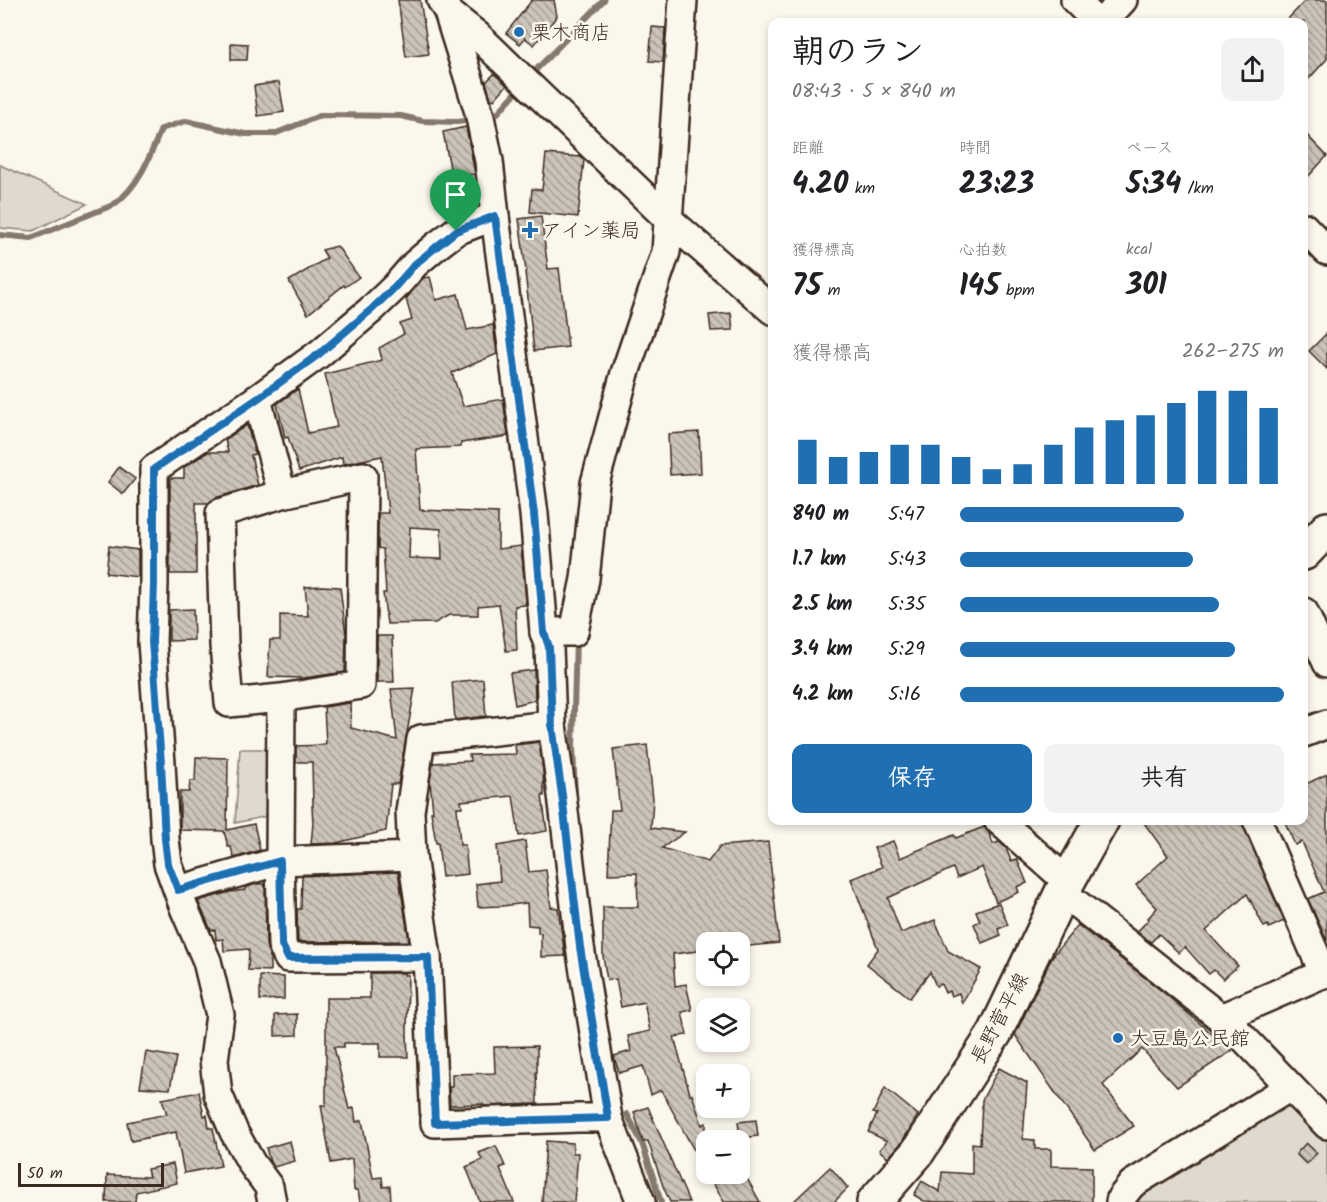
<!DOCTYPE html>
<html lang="ja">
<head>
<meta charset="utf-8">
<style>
	:root { --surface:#fff; --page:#f2f2f2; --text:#202124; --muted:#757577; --accent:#1f6fb2 }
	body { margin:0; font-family:Kalam,"Klee One",sans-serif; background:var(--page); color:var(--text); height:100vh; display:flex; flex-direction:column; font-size:22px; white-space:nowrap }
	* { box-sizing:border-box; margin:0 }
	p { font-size:20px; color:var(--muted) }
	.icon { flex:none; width:33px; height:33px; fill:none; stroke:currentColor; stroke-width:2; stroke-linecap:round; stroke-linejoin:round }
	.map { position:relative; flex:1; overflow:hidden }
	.drawer { position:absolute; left:768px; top:18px; width:540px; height:807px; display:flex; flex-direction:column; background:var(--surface); border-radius:12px; box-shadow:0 3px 9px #0003 }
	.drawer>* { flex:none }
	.fabs { position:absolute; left:696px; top:932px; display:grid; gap:12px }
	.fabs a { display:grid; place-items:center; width:54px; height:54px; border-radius:12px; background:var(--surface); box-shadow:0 3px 9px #0003; font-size:30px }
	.scale { position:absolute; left:18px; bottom:15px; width:146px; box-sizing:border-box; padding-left:6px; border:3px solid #3b2a1e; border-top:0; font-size:16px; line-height:21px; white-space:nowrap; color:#3b2a1e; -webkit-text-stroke:4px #fbf7ec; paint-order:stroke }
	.pin { position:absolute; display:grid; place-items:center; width:51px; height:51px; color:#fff; margin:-62px -26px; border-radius:50% 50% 50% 0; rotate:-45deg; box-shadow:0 0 6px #0007 }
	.pin .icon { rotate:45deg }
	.round { display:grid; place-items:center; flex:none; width:63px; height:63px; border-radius:12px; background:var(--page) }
	.summary { display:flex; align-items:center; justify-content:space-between; height:102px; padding:0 24px }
	h1 { font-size:33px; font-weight:600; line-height:45px }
	.stats { display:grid; grid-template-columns:repeat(3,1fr); gap:9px; height:102px; padding:6px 24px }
	.stats div { display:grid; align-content:center }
	.stats b { font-size:30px; font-weight:600 }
	.stats small { font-size:16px; font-weight:400 }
	.stats p { font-size:16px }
	.chart { height:168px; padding:12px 24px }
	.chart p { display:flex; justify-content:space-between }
	.chart svg { width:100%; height:108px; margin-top:6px; stroke:var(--accent); stroke-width:6 }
	.primary-button { display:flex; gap:12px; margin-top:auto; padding:12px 24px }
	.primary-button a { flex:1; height:69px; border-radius:12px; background:var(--accent); color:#fff; font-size:24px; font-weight:600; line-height:69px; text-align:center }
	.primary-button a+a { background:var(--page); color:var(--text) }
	ul { padding:0 24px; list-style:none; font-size:20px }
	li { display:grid; grid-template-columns:96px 72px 1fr; align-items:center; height:45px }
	li i { height:15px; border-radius:8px; background:var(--accent) }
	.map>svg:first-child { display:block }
	.green { fill:#dfd9ce; stroke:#8d8276; stroke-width:1.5 }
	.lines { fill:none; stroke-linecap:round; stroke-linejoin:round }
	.stream { stroke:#85796d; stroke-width:6 }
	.building { fill:url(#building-back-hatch); stroke:#3b2a1e; stroke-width:1.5; fill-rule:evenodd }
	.minor-casing { stroke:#3b2a1e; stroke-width:32 }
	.major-casing { stroke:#3b2a1e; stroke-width:38 }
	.minor { stroke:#fbf7ec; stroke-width:27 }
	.major { stroke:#fbf7ec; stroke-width:33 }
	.route-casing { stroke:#fff; stroke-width:12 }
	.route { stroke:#1f6fb2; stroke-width:8 }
	.poi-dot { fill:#1f6fb2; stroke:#fbf7ec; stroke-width:2 }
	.labels { text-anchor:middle; stroke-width:5; stroke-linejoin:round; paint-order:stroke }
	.poi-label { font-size:20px; fill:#3b2a1e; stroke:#fbf7ec; text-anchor:start }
	.street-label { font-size:20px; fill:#3b2a1e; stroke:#fbf7ec }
</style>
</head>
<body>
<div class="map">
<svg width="1327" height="1202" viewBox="0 0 1327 1202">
	<defs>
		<pattern id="building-back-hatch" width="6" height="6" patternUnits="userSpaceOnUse" patternTransform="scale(1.5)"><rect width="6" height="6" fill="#ccc4b9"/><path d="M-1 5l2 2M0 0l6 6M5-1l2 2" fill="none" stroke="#a79f96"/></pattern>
	</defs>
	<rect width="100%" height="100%" fill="#fbf7ec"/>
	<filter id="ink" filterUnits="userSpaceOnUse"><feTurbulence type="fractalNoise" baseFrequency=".0167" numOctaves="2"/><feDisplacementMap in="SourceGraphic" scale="12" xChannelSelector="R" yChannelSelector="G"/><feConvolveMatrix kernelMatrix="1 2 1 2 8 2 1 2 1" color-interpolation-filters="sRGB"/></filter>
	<g filter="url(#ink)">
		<g class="green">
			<polygon points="0,165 87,204 33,231 0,228"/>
			<polygon points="240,749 273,749 272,815 235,823"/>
			<polygon points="1289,1097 1327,1136 1327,1202 1128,1202"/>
		</g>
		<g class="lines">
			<g class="stream">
				<polyline points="529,77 604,0"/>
				<polyline points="487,118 494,117 521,87"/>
				<path d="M0 235 31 238 113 205C138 188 150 157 161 129L186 121 245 134H274L322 115 401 116 423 121 457 122 474 120"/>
				<polyline points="575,795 573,747 576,638"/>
				<polyline points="627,1114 642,1143 661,1202"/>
			</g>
		</g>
		<g class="building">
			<polygon points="398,0 420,0 429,54 406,57"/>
			<polygon points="532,0 554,0 557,16 534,45 525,38 520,44 506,33"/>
			<polygon points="1306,0 1327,0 1327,59 1304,84 1304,22 1285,22"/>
			<polygon points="652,27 665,28 663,62 649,61"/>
			<polygon points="231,43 248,44 247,60 231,60"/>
			<polygon points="494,74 507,85 494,100 491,99 486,82"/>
			<polygon points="279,82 284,112 258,116 254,86"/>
			<polygon points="466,127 475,174 459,177 476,207 459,213 443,132"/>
			<polygon points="1304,132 1327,156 1304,181"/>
			<polygon points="546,154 581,157 584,160 578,217 530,212 532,189 542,190"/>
			<polygon points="541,216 548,269 559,268 568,347 534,351 525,272 526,271 519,219"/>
			<polygon points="337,246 359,277 345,287 344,285 308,314 289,281 327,258 322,250"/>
			<path d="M430 277 436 300 458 294 467 330 493 325 497 354 452 373 463 406 503 399 508 436 461 443V447L416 449 420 510 498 513V549L521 546 526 600 525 605 515 606 517 650 506 651 499 604 478 606V615H449L435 623 387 624 383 593H386L383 549 378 548V513H388L382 456 343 464 342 457 299 471 288 437 285 438 277 404 298 389 308 433 337 427 325 374 382 360 379 348 404 334 400 324 412 320 406 299 423 278ZM410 527 441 529 442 559 409 558Z"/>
			<polygon points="731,313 733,330 711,331 709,315"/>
			<polygon points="1327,333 1327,369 1309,351"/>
			<polygon points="247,425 255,454 251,455 258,485 215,498 209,503 196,503 196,574 170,574 170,478 184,478 184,467 208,452 228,452 225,440"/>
			<polygon points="699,432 701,473 670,475 668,434"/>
			<polygon points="119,467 135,479 123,494 108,482"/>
			<polygon points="109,546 138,550 138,577 106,573"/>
			<polygon points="322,586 340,587 346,635 345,672 304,678 268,677 270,640 280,640 280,615 308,616 305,587"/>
			<polygon points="193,609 194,640 169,641 169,610"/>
			<polygon points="377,636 392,636 394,682 377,682"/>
			<polygon points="534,670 535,700 515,705 510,673"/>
			<polygon points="483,679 486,716 455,720 452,682"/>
			<polygon points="415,688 398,784 391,784 386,831 336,843 311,844 313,823 312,806 313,806 312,762 296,762 296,746 323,745 323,744 326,744 324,707 350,703 351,728 397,740 391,689"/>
			<polygon points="539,742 543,771 544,796 542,796 547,831 519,836 513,796 461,801 462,807 457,807 460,845 465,845 468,874 442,877 438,843 436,843 431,812 433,812 430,781 433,763 470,761 469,755 516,754 515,745"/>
			<polygon points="647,745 653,799 651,828 685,832 662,848 708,862 720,846 768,842 779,943 740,947 740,942 706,942 706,950 673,954 675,986 686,984 692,1010 682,1012 687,1035 674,1037 690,1094 692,1094 702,1125 706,1123 706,1172 661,1090 651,1095 643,1066 619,1073 614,1056 631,1051 628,1036 650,1031 644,1002 621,1007 616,979 607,980 603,956 603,907 638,907 637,873 608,874 611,810 620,810 613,749"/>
			<polygon points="196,757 228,758 227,830 254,824 260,850 234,858 231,847 228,847 224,831 180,830 180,792 189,792 190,781 195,781"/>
			<polygon points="1327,774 1327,941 1308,899 1324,892 1302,842 1295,845 1284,820 1304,820 1304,785"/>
			<polygon points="1142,820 1241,820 1284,921 1269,928 1268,925 1264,927 1247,894 1206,931 1238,966 1223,979 1214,970 1209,974 1185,947 1179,953 1159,934 1151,942 1137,932 1149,919 1148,918 1157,908 1136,885 1168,856"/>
			<polygon points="984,827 989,833 993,844 999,842 1006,848 1011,861 1017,859 1027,883 1017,887 1019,892 996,902 982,867 957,878 953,868 888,898 901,933 935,920 948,951 981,969 962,1003 959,993 951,996 949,991 945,993 941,984 936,986 930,972 910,998 867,964 878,949 851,879 882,867 874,848 893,841 900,858 954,835 956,838"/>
			<polygon points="525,841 529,872 546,870 551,907 558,908 565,956 541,957 541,933 538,933 538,926 528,925 527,903 502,906 478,907 476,884 500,881 497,846"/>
			<polygon points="398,872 409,941 298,942 297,909 301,909 302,876"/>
			<polygon points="256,884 265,884 266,945 270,957 270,971 248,970 249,949 224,951 223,939 216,940 215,930 211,930 198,901 230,892 245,890 245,888"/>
			<polygon points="999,903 1008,925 998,929 1001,935 982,943 974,924 980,921 976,911"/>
			<polygon points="1078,925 1168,996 1232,1051 1177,1087 1142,1049 1103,1085 1134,1126 1095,1150 1015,1035 1052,957"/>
			<polygon points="370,973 404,973 404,975 408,975 407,1033 408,1057 380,1057 380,1043 344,1043 344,1047 334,1047 349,1109 354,1108 356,1122 362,1120 373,1178 382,1177 383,1187 390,1186 391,1202 360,1202 358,1190 354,1190 352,1159 331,1163 321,1105 326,1105 326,998 370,998"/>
			<polygon points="260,976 284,977 284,999 260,1000"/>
			<polygon points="297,1014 297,1035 275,1036 275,1015"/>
			<polygon points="537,1046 537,1072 536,1072 537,1104 483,1106 483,1104 450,1105 449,1087 452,1087 452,1074 495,1073 494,1047"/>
			<polygon points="146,1052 176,1057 170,1089 140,1087"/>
			<polygon points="999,1068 1027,1083 1023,1139 1035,1140 1035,1149 1051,1149 1051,1166 1092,1167 1092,1202 940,1202 924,1201 914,1195 922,1181 940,1192 942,1172 972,1174 972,1143 980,1144 982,1100"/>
			<polygon points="885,1088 918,1115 902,1142 888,1158 879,1150 887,1141 868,1132 877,1114 873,1113"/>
			<polygon points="199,1092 204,1116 207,1115 209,1128 213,1128 221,1166 184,1173 176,1132 131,1141 127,1122 167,1114 162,1099"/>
			<polygon points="648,1107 654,1121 689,1202 670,1202 663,1186 648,1141 643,1142 634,1112"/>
			<polygon points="756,1120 758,1136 740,1138 738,1122"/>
			<polygon points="290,1141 295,1161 274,1167 270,1162 266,1148"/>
			<polygon points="546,1141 573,1143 573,1153 578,1153 574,1202 542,1202"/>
			<polygon points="1306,1143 1317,1153 1306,1164 1296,1154"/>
			<polygon points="496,1146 505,1166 500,1168 514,1202 480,1202 466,1167 482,1160 479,1153"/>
			<polygon points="173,1164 177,1183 136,1192 135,1202 106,1202 107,1175 149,1177 147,1169"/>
			<polygon points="830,1167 848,1188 834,1202 793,1202"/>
			<polygon points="707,1173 744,1173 760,1202 724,1202"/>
		</g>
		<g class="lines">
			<defs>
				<g id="minor">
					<polyline points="441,0 448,12 479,112 489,161 495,216 534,514 544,632 549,647 552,725 562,795 580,947 608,1118 641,1202"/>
					<polyline points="1075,0 1097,22"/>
					<polyline points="448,12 477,35 668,219 772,310"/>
					<polyline points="1103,22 1123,0"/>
					<polyline points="1304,227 1327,251"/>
					<polyline points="257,399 154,469 154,584 152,642 161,763 165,839 168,864 184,908 207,961 220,1015 214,1060 218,1094 234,1132 252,1164 269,1187 272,1202"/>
					<polyline points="282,494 257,399 319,354 372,309 395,287 415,264 435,247 456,231 495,216"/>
					<polyline points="1304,612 1327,663"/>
					<polyline points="544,632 574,632 585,579 595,483 625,373 666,252 683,0"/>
					<polyline points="281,698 361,685 363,476 282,494 220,513 224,645 229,703 281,698 280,861 282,945 288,958 427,957"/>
					<polyline points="552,725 421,739 410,811 412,856 427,957 435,1123 579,1118 608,1118"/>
					<polyline points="1304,733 1327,724"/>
					<polyline points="998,820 1068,882"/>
					<polyline points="1257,820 1324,974"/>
					<polyline points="179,890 280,861 412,856"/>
					<polyline points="1062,892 1236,1030 1327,1125"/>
					<polyline points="1221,1018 1327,972"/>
					<polyline points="1120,1202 1121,1198 1132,1184 1290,1087"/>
				</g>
				<g id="major">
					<polyline points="1304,553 1327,529"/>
					<polyline points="874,1202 917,1153 995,1033 1062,892 1102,820"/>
				</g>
			</defs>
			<use href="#minor" class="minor-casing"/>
			<use href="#major" class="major-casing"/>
			<use href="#minor" class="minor"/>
			<use href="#major" class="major"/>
		</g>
	</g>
	<g class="lines" filter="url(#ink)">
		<defs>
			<polygon id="route" points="495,216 534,514 544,632 549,647 552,725 562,795 580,947 608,1118 435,1123 428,957 288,958 282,945 280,861 178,890 168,864 165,839 161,763 152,642 154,584 154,469 257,399 319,354 372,309 395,287 415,264 456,231"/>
		</defs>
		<use href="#route" class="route-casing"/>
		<use href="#route" class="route"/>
	</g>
	<g class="poi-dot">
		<circle cx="519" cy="32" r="6"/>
		<path d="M527 221h6v6h6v6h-6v6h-6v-6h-6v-6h6z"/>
		<circle cx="1118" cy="1038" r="6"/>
	</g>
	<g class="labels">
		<g class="poi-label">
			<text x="531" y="39">栗木商店</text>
			<text x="542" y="237">アイン薬局</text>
			<text x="1130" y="1045">大豆島公民館</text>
		</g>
		<g class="street-label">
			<text transform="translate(999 1018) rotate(-62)" y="7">長野菅平線</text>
		</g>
	</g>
</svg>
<div class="fabs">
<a><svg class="icon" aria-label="locate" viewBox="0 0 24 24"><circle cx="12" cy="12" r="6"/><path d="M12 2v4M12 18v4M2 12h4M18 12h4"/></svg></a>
<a><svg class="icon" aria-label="layers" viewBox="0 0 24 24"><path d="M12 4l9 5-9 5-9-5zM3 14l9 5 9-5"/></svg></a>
<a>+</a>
<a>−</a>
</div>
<div class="scale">50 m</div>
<div class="pin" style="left:456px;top:231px;background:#1e9e55"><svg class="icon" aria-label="arrive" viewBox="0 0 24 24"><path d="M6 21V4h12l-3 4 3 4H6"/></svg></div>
<section class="drawer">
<div class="summary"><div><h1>朝のラン</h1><p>08:43 · 5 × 840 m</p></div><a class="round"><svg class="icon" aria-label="share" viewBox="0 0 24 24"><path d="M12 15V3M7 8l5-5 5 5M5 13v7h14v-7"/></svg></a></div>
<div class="stats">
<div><p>距離</p><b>4.20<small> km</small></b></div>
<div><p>時間</p><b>23:23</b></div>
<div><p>ペース</p><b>5:34<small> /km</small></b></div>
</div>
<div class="stats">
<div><p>獲得標高</p><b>75<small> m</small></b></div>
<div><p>心拍数</p><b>145<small> bpm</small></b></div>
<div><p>kcal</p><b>301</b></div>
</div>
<div class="chart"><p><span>獲得標高</span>262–275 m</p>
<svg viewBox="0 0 160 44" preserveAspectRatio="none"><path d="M5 44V26M15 44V33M25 44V31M35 44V28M45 44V28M55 44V33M65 44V38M75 44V36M85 44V28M95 44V21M105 44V18M115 44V16M125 44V11M135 44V6M145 44V6M155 44V13"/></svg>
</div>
<ul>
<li><b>840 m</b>5:47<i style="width:69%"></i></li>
<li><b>1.7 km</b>5:43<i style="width:72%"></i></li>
<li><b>2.5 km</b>5:35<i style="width:80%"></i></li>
<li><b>3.4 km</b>5:29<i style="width:85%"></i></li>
<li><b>4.2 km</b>5:16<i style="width:100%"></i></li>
</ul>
<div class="primary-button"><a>保存</a><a>共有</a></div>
</section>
</div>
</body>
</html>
